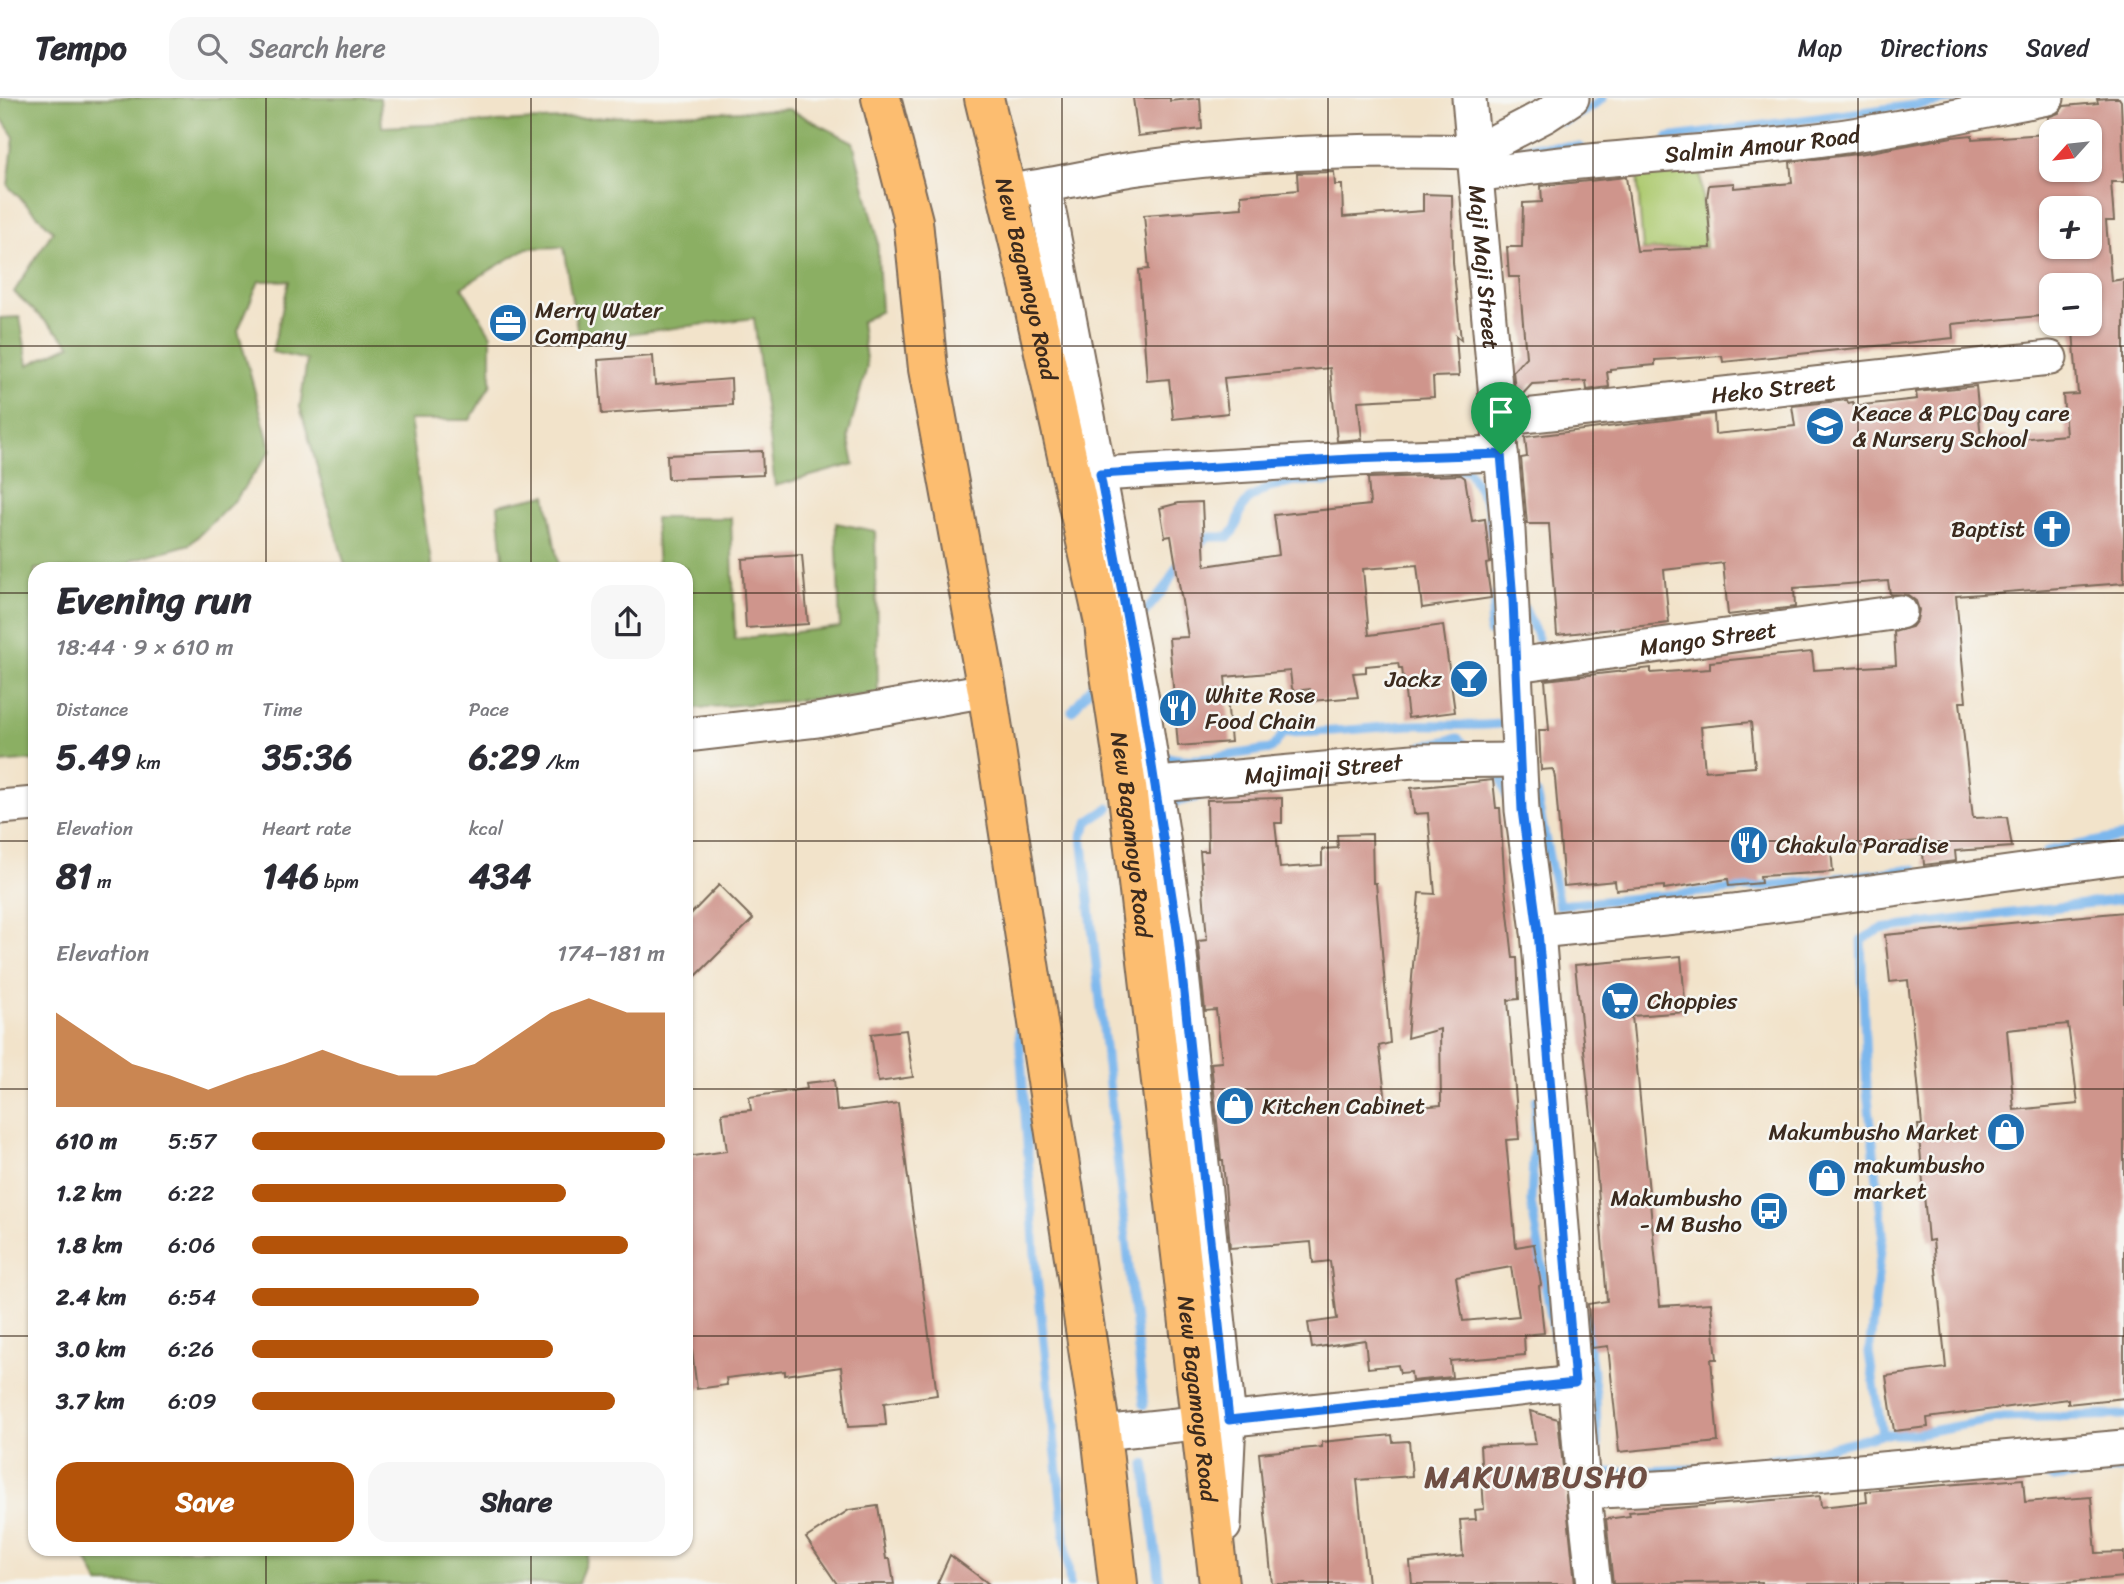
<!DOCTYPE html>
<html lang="en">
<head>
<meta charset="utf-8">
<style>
	:root { --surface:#fff; --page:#f7f7f7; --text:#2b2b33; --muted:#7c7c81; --line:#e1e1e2; --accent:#b45309 }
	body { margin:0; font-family:Sriracha,sans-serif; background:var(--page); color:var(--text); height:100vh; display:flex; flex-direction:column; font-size:26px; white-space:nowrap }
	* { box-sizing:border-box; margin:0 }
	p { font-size:23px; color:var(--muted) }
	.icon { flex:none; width:38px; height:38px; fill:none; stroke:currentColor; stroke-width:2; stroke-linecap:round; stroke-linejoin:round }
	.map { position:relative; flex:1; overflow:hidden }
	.side { position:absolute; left:28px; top:464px; width:665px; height:994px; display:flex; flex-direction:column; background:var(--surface); border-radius:21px; box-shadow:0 2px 5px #0004 }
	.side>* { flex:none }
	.needle { width:46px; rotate:243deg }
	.controls { position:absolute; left:2039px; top:21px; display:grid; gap:14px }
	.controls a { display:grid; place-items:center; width:63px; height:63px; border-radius:14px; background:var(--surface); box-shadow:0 2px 5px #0004; font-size:35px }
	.pin { position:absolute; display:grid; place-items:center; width:60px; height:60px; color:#fff; margin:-72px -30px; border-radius:50% 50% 50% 0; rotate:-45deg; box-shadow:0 0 7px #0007 }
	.pin .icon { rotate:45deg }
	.round { display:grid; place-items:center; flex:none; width:74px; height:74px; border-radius:21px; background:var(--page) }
	.overview { display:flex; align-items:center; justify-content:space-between; height:119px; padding:0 28px }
	h1 { font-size:38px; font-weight:700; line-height:52px }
	.stats { display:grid; grid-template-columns:repeat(3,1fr); gap:10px; height:119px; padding:7px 28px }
	.stats div { display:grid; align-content:center }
	.stats b { font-size:35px; font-weight:700 }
	.stats small { font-size:19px; font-weight:400 }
	.stats p { font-size:19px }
	.chart { height:196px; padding:14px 28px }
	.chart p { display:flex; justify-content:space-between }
	.chart svg { width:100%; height:126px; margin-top:7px; fill:var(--accent); opacity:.7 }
	.action { display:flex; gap:14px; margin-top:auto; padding:14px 28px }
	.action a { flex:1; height:80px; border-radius:21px; background:var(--accent); color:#fff; font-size:28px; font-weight:700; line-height:80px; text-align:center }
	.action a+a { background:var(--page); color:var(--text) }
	ul { padding:0 28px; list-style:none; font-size:23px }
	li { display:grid; grid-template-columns:112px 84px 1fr; align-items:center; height:52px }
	li i { height:18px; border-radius:9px; background:var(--accent) }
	header { display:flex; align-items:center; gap:42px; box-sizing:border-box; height:98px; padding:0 35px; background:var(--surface); border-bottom:2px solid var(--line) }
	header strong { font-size:33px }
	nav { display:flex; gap:38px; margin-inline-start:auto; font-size:24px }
	.search { width:490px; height:63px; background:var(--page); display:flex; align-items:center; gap:18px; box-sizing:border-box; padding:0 24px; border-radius:21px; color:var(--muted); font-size:26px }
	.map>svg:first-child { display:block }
	.green { fill:#afcb72; stroke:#757a48; stroke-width:2 }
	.forest { fill:#8baf64; stroke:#636c41; stroke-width:2 }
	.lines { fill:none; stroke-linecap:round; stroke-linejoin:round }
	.stream { stroke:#7cb7ed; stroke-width:9 }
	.building { fill:#cf958c; fill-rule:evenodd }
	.minor-casing { stroke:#7b6b5a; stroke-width:37 }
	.trunk-casing { stroke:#7b6b5a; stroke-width:42 }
	.minor { stroke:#fff; stroke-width:33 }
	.trunk { stroke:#fcbd6f; stroke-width:38 }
	.route-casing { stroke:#fff; stroke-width:14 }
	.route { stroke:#1a73e8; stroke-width:9 }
	.grid { fill:none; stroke:#3b2a1e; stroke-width:2; stroke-opacity:0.55 }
	.labels { text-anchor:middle; stroke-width:5; stroke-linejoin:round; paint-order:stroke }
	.street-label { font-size:23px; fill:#3b2a1e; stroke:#f6f6f2 }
	.poi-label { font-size:23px; fill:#3b2a1e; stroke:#f6f6f2; text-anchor:start }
	.district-label { font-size:30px; font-weight:bold; letter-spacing:2px; fill:#6f4f44; stroke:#f6f6f2 }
</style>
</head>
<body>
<header>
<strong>Tempo</strong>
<div class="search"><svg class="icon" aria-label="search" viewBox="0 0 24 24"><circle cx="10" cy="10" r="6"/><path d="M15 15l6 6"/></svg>Search here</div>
<nav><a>Map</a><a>Directions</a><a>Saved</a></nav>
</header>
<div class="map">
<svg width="2124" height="1486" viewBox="0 0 2124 1486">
	<rect width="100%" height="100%" fill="#f6f6f2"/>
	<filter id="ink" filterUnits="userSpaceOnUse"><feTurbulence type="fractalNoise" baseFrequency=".0143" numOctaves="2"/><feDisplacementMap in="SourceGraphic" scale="14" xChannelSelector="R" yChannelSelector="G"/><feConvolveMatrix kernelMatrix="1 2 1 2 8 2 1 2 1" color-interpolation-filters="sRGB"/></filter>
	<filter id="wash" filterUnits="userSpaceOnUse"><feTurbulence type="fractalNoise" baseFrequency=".00686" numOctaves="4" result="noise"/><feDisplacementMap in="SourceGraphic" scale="28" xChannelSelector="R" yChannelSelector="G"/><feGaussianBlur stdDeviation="1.57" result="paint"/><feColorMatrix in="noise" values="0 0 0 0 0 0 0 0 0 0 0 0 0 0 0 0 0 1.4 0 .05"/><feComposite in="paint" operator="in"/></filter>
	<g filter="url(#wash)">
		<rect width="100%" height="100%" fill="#f2e3ca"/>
		<polygon class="green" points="1700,71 1706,149 1643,152 1637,76"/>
		<g class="forest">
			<polygon points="0,0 380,0 382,29 789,11 853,44 877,137 881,213 861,224 867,269 848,338 854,366 775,388 754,220 579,242 563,149 527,150 462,189 491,237 491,286 470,322 409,322 432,471 346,471 300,309 307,262 272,254 289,183 259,183 238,232 271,352 236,401 190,446 132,462 128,471 35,471 35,662 0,665 0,220 20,219 28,267 71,247 14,194 53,133 8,88 14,39 0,18"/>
			<polygon points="546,397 559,471 504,471 498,407"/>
			<polygon points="655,420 731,420 735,541 840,529 836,425 875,433 878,596 686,611 686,471 658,471"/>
			<polygon points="120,1451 590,1451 578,1486 99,1486 83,1455"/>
		</g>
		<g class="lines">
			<g class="stream">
				<polyline points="1563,24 1591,10 1603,0"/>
				<polyline points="1667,40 1966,0"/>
				<polyline points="1500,57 1533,48 1580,49"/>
				<polyline points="1460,371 1469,373 1489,410 1492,436"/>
				<polyline points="1197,450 1206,439 1229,439 1236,429 1242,410 1249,401 1269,389 1294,383 1328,384 1347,374"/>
				<polyline points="1525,511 1538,540"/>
				<polyline points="1136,525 1166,489 1177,468 1185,462"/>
				<polyline points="1489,534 1497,495"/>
				<polyline points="1072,613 1093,586 1100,593"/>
				<polyline points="1422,648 1458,640 1472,653"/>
				<path d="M1159 655C1182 670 1242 654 1271 651L1284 635C1326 635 1367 630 1408 627 1439 626 1469 629 1500 626"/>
				<polyline points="1493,672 1501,679 1507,699"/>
				<polyline points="1536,695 1559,807 1756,789 1915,771"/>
				<polyline points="1171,705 1207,697"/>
				<polyline points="1109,710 1089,723 1082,737 1144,1307"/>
				<polyline points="2047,753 2124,738"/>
				<polyline points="1017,906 1036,1170 1070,1486"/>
				<polyline points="1536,1002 1531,1104 1556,1248"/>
				<polyline points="1585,1217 1596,1297 1598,1370"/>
				<polyline points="1882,1336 1869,1255 1883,1135 1867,991 1861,842 1881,831 2124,801"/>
				<polyline points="1145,1366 1160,1486"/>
				<polyline points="2029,1371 2054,1380 2124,1370"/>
				<polyline points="1598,1375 1718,1370 1799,1357 1882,1336 1913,1336 2002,1320 2124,1317"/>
			</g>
		</g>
		<g id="blocks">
			<g class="building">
				<polygon points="1133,0 1170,0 1170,3 1200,0 1202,31 1138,38"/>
				<path d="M2109 0H2119L2121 3 2124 84H2111L2114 123H2106L2111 183 2124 181V485L1956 498 1966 604H1960L1973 720 2007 719 2012 749 1955 753 1956 763 1924 767 1923 755 1919 756 1918 743 1831 751 1833 774 1760 778 1761 785 1729 788 1728 781 1664 791V788L1616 792 1615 783 1564 788 1555 680 1553 671 1541 672 1539 632H1549L1545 582 1651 570V575L1710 571V564L1812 554 1814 572 1896 567 1894 534 1912 529 1917 522 1919 512 1916 503 1908 497 1890 496 1888 483 1794 490 1795 509 1728 517 1723 465 1664 472 1669 525 1557 537 1549 426H1527L1521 360 1527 359 1525 339 1714 316 1715 336 1795 328 1792 308 1847 302 1848 305 1853 304 1854 308 1917 301 1916 294 1976 288 1981 340 2007 338 2008 342 2066 337 2063 297 2078 296 2073 233 2065 234 2064 226H2090V187H2051V217L1952 226 1953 240 1723 264 1722 258 1655 262V267L1610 271V274H1607L1609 289 1587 292 1586 283 1532 286 1521 298 1515 292 1513 273 1526 259 1519 179H1509L1507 149H1522L1523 105 1542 104 1541 88 1626 79 1637 153 1711 150 1707 100 1709 87 1734 85V90L1792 85 1790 64 1865 55 1952 39 1972 37V41L2047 36V33H2050L2048 19 2059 15 2064 8 2098 5 2097 1ZM2051 33H2090V72H2051ZM2051 110H2090V149H2051ZM1751 624 1755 669 1705 673 1701 629Z"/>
				<polygon points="1334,74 1335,87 1342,87 1343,119 1423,113 1423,96 1452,97 1453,164 1461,242 1456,238 1459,278 1433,279 1434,299 1358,303 1362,341 1337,343 1330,270 1224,280 1228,315 1173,321 1169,281 1147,283 1139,172 1149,171 1144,117 1242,110 1241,97 1298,92 1297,75"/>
				<polygon points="653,258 655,287 731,281 732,307 602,316 598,262"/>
				<polygon points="762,353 763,377 668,381 667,357"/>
				<polygon points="1461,377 1465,380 1472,423 1485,421 1490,465 1486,466 1491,500 1422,510 1417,467 1363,471 1369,537 1443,527 1455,614 1408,620 1402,570 1399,570 1398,565 1366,568 1366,574 1353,575 1358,599 1311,603 1310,591 1294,593 1292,590 1290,573 1225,579 1231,644 1178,648 1169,540 1188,539 1171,438 1165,439 1160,410 1179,405 1202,404 1205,468 1279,457 1274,417 1370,407 1368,380"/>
				<polygon points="802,457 808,526 746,530 742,461"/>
				<path d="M1493 682 1496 710H1500L1505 789 1513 860H1517L1519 901 1508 902 1519 1041 1506 1042 1516 1149 1534 1146 1541 1187 1539 1188 1544 1235 1524 1237 1525 1257 1450 1263 1452 1279 1412 1283 1411 1274 1400 1275 1398 1267 1368 1270 1365 1242 1312 1250 1308 1225 1337 1221 1330 1163 1313 1165 1311 1144 1230 1150 1223 1062H1221L1211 965 1222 964 1216 912 1205 913 1198 843 1207 842 1200 753H1208L1207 702 1282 700V725H1275L1280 770 1322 767V751L1338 750 1337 737 1372 736 1373 785H1376L1390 945 1379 948 1387 1012 1441 1007 1440 931 1407 940 1419 795 1435 796 1428 715 1414 716 1411 690ZM1511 1169 1519 1218 1463 1223 1456 1179Z"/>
				<polygon points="719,787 753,821 686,888 686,821"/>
				<path d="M2124 814V1300L2068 1306V1301L1927 1320 1928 1329 1894 1333 1886 1278 1946 1270 1933 1142 1928 1143 1918 1027H1922L1908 882 1890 884 1885 837ZM2068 926 2078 1006 2014 1012 2007 932Z"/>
				<polygon points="1681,858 1686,914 1632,918 1660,1208 1711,1205 1717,1261 1711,1261 1718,1344 1619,1354 1608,1248 1592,1250 1588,1206 1607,1203 1596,1065 1575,867"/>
				<polygon points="906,932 913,979 878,984 871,936"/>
				<polygon points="834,982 837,1013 898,1005 937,1297 884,1305 886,1327 848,1329 841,1269 785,1277 785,1273 726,1280 727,1287 697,1291 686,1208 686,1059 727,1053 722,1015 751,1012 749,999 807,991 806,985"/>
				<polygon points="1530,1313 1558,1321 1575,1486 1412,1486 1410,1464 1463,1458 1460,1422 1476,1421 1475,1412 1484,1411 1480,1348 1536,1346"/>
				<polygon points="1392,1337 1393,1344 1409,1343 1412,1378 1357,1382 1368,1486 1272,1486 1259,1355 1322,1349 1322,1344"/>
				<polygon points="2023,1381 2025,1404 2091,1399 2096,1455 2124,1454 2124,1479 2044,1486 1762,1486 1762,1484 1613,1486 1606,1421 1630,1418 1629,1414 1820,1398 1821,1409 1867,1404 1866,1393"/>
				<polygon points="878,1408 886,1461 890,1461 894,1486 837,1486 806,1440 849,1412"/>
				<polygon points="950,1457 989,1486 937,1486"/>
			</g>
		</g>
	</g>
	<g filter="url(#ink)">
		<use href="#blocks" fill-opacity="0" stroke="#7b6b5a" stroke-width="2"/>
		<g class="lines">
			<defs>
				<g id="minor">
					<path id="s1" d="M1469 0 1508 432 1522 712 1538 833 1583 1389 1594 1486"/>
					<polyline points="1475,54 1546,17 1572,0"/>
					<path id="s2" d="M1477 77C1584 60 1693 56 1800 44 1883 35 1965 16 2047 0"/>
					<polyline points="1044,88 1141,596 1178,838 1229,1322 1224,1428"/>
					<path d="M1021 91C1058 86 1095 77 1132 71 1245 55 1361 51 1475 54"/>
					<path id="s3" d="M1497 321 2050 260"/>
					<polyline points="1100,376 1351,361 1501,356"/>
					<path id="s4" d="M1516 567 1900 514"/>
					<polyline points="686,637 817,622 987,592"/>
					<path id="s5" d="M1135 688 1413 663 1519 662"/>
					<polyline points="0,709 35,706"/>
					<polyline points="1538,833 1733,813 2124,759"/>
					<polyline points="1101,1335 1575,1285"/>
					<polyline points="1583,1389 1601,1393 1694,1388 2124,1349"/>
				</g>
				<g id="trunk">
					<polyline points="881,0 913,123 928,271 987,592 1101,1335 1118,1486"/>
					<path id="s6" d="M984 0 1031 195 1104 525 1109 570 1127 689 1219 1486"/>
				</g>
			</defs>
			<use href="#minor" class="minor-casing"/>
			<use href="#trunk" class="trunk-casing"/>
			<use href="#minor" class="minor"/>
			<use href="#trunk" class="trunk"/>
		</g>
	</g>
	<g class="lines" filter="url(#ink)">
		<defs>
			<polygon id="route" points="1501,356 1513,502 1522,712 1538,833 1575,1285 1229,1322 1178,838 1141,596 1100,376 1351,361"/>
		</defs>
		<use href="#route" class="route-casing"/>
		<use href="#route" class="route"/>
	</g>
	<path class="grid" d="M266 0V471M531 0V471M796 0V1486M1062 0V1486M1328 0V1486M1593 0V1486M1858 0V1486M0 248H2124M0 495H35M686 495H2124M0 743H35M686 743H2124M0 991H35M686 991H2124M0 1238H35M686 1238H2124M266 1451V1486M531 1451V1486"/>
	<defs>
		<symbol id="office-disc" viewBox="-11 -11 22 22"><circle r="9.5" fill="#1f6fb2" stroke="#f6f6f2"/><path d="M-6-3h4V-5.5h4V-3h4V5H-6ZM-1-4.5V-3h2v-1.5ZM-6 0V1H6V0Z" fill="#fff"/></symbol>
		<symbol id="school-disc" viewBox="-11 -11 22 22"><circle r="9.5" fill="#1f6fb2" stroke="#f6f6f2"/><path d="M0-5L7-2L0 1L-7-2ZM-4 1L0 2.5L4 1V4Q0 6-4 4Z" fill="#fff"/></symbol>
		<symbol id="church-disc" viewBox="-11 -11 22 22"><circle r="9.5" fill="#1f6fb2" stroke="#f6f6f2"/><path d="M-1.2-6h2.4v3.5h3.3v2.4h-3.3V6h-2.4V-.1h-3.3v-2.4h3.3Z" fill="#fff"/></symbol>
		<symbol id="bar-disc" viewBox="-11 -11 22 22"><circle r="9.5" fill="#1f6fb2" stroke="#f6f6f2"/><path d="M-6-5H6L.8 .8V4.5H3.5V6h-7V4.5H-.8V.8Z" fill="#fff"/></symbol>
		<symbol id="restaurant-disc" viewBox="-11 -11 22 22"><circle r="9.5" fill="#1f6fb2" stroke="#f6f6f2"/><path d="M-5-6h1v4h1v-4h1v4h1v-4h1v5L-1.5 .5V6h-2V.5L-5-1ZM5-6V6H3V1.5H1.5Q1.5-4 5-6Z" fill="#fff"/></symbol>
		<symbol id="supermarket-disc" viewBox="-11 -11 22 22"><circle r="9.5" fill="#1f6fb2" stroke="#f6f6f2"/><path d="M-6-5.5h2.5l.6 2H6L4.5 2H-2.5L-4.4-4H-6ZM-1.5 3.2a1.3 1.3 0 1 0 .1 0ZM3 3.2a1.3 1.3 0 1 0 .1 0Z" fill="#fff"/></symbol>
		<symbol id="shop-disc" viewBox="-11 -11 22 22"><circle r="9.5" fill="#1f6fb2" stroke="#f6f6f2"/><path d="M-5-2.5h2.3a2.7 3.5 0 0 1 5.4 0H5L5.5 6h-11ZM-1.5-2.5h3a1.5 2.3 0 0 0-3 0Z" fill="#fff"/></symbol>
		<symbol id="bus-disc" viewBox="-11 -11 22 22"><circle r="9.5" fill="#1f6fb2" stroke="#f6f6f2"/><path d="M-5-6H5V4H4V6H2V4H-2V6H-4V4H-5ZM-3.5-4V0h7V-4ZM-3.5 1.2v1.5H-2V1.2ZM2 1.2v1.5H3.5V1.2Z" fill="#fff"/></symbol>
	</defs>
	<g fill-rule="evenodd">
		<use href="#office-disc" x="486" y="203" width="44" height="44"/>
		<use href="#school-disc" x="1803" y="306" width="44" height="44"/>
		<use href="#church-disc" x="2030" y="409" width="44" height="44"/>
		<use href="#bar-disc" x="1447" y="559" width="44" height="44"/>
		<use href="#restaurant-disc" x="1156" y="588" width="44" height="44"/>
		<use href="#restaurant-disc" x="1727" y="725" width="44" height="44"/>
		<use href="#supermarket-disc" x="1598" y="881" width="44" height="44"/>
		<use href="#shop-disc" x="1213" y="986" width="44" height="44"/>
		<use href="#shop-disc" x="1984" y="1012" width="44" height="44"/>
		<use href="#shop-disc" x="1805" y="1058" width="44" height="44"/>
		<use href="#bus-disc" x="1747" y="1091" width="44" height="44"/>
	</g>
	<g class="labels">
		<g class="street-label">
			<text dy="8" stroke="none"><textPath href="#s2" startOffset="287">Salmin Amour Road</textPath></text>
			<text dy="8" stroke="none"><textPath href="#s1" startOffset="170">Maji Maji Street</textPath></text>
			<text dy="8" stroke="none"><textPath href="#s6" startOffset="186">New Bagamoyo Road</textPath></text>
			<text dy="8" stroke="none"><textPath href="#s3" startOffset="278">Heko Street</textPath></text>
			<text dy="8" stroke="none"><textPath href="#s4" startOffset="194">Mango Street</textPath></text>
			<text dy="8" stroke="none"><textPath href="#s5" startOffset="189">Majimaji Street</textPath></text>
			<text dy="8" stroke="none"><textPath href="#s6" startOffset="752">New Bagamoyo Road</textPath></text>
			<text dy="8" stroke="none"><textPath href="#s6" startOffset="1320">New Bagamoyo Road</textPath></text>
		</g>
		<g class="poi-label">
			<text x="535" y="220">Merry Water<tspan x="535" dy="26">Company</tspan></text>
			<text x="1852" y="323">Keace &amp; PLC Day care<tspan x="1852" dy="26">&amp; Nursery School</tspan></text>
			<text x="2025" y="439" text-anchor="end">Baptist</text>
			<text x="1442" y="589" text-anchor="end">Jackz</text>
			<text x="1205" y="605">White Rose<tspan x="1205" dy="26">Food Chain</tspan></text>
			<text x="1776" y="755">Chakula Paradise</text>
			<text x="1647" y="911">Choppies</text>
			<text x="1262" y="1016">Kitchen Cabinet</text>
			<text x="1979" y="1042" text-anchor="end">Makumbusho Market</text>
			<text x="1854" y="1075">makumbusho<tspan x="1854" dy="26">market</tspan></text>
			<text x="1742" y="1108" text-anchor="end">Makumbusho<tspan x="1742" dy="26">- M Busho</tspan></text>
		</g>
		<g class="district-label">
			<text x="1537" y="1389">MAKUMBUSHO</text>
		</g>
	</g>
</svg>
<div class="controls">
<a><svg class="needle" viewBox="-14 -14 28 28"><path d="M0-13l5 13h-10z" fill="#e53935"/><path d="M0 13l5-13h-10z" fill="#7c7c81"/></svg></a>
<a>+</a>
<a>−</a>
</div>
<div class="pin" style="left:1501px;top:356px;background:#1e9e55"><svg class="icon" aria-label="arrive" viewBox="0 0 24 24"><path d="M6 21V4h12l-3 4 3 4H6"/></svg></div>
<section class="side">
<div class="overview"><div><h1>Evening run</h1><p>18:44 · 9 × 610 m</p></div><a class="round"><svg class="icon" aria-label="share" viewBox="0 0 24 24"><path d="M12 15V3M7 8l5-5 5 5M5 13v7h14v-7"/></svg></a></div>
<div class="stats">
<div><p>Distance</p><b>5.49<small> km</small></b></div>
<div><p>Time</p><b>35:36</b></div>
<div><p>Pace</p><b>6:29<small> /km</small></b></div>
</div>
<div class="stats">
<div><p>Elevation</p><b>81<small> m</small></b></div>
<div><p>Heart rate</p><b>146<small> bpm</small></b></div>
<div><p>kcal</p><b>434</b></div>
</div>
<div class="chart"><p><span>Elevation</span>174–181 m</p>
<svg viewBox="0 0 160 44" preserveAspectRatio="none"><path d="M0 44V11L10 20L20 29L30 33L40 38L50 33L60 29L70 24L80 29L90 33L100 33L110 29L120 20L130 11L140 6L150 11L160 11V44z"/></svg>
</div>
<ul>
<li><b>610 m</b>5:57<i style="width:100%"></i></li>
<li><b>1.2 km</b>6:22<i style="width:76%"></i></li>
<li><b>1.8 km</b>6:06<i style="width:91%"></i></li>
<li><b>2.4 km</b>6:54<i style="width:55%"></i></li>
<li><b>3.0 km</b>6:26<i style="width:73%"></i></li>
<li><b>3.7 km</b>6:09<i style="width:88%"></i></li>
</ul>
<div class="action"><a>Save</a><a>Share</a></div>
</section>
</div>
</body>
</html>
